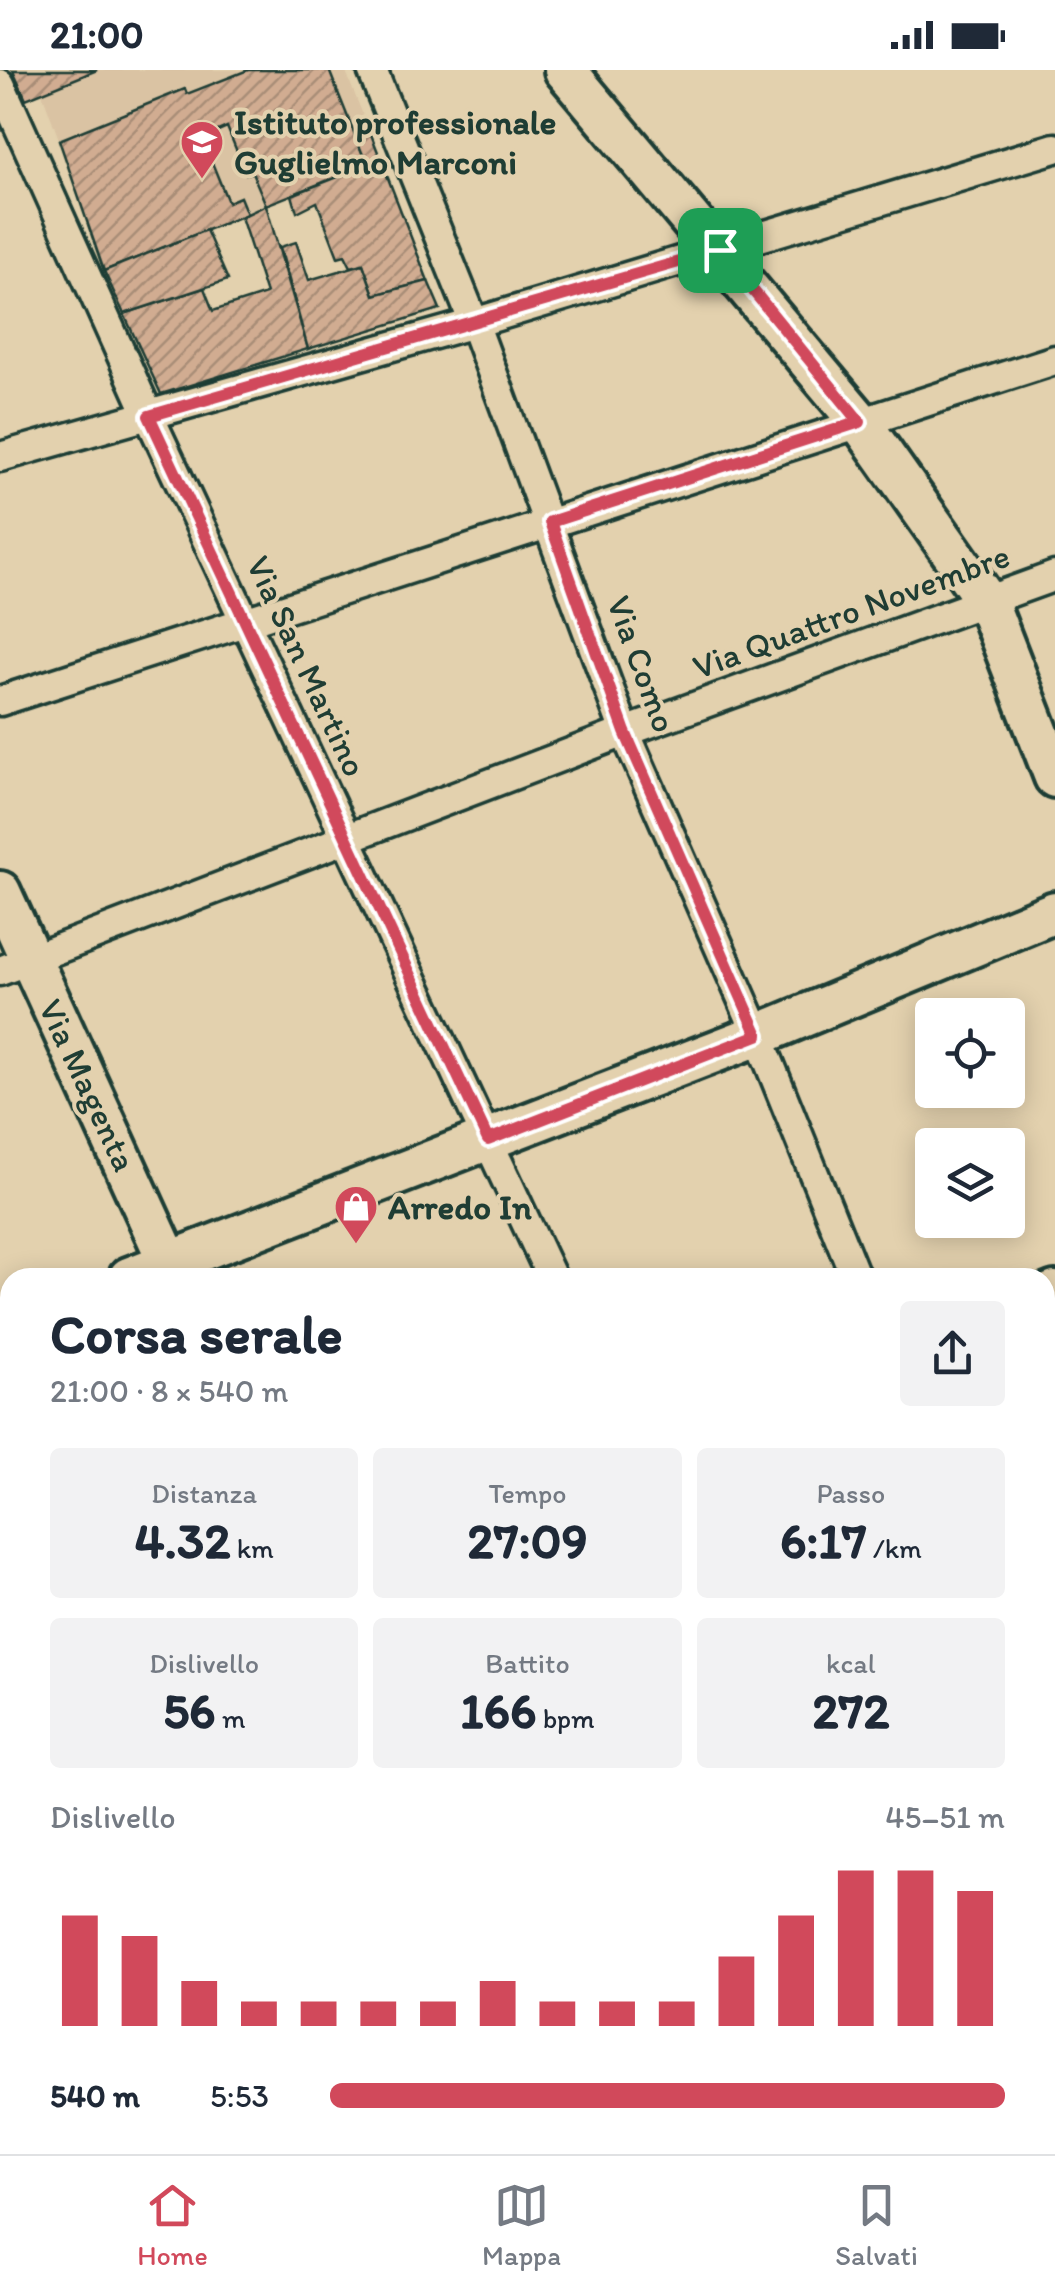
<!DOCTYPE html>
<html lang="it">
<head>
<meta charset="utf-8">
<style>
	:root { --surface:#fff; --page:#f2f2f3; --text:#1f2937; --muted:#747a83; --line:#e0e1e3; --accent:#d1495b }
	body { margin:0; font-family:Itim,sans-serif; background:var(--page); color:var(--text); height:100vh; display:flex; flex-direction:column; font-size:38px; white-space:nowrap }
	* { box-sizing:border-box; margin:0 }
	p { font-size:32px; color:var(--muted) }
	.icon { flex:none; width:55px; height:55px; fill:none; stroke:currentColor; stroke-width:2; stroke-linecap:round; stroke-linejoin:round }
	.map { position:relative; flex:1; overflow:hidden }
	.side { position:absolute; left:0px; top:1198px; width:1055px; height:888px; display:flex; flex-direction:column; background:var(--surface); border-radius:30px 30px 0 0; box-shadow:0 5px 25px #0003 }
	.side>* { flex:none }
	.fabs { position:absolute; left:915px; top:928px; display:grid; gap:20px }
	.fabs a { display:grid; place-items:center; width:110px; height:110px; border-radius:10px; background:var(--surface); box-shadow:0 5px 25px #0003; font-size:50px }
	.pin { position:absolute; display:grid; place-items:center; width:85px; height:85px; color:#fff; margin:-42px; border-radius:20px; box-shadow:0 5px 15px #0006 }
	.round { display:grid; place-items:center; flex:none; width:105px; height:105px; border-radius:10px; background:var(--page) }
	.head { display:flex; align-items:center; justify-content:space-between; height:170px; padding:0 50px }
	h1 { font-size:55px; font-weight:700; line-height:75px }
	.stats { display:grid; grid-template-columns:repeat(3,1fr); gap:15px; height:170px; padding:10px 50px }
	.stats div { display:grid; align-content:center; border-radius:10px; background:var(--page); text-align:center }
	.stats b { font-size:50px; font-weight:700 }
	.stats small { font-size:28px; font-weight:400 }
	.stats p { font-size:28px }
	.chart { height:280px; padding:20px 50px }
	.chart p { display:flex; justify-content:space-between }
	.chart svg { width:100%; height:180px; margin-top:10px; stroke:var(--accent); stroke-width:6 }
	ul { padding:0 50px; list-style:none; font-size:32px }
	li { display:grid; grid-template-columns:160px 120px 1fr; align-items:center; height:75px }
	li i { height:25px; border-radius:12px; background:var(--accent) }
	.status { display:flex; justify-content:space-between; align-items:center; height:70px; padding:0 50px; background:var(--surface); direction:ltr }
	.status svg { height:28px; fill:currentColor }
	.dock { display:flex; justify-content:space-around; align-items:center; height:140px; border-top:2px solid var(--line); background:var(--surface); font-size:28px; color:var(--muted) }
	.dock a { display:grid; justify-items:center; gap:5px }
	.dock .on { color:var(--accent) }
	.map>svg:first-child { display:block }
	.built { fill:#dac3a3 }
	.building { fill:url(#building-hatch); stroke:#1f3d34; stroke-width:2.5 }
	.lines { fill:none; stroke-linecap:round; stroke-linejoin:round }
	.street-casing { stroke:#1f3d34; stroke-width:35 }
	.secondary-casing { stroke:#1f3d34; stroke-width:48 }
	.street { stroke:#e3d1ae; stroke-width:28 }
	.secondary { stroke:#e3d1ae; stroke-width:40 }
	.route-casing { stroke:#fff; stroke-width:20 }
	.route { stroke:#d1495b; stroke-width:12 }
	.labels { text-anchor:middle; stroke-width:8; stroke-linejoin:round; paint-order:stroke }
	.poi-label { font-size:35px; font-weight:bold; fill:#1f3d34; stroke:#e3d1ae; text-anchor:start }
	.street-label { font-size:35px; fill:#1f3d34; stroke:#e3d1ae }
</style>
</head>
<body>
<div class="status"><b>21:00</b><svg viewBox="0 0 49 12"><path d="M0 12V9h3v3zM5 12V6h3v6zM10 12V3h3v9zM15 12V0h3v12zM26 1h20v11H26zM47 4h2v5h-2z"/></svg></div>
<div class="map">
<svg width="1055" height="2084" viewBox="0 0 1055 2084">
	<defs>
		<pattern id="building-hatch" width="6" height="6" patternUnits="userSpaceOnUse" patternTransform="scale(2.5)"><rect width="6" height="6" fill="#d1ac91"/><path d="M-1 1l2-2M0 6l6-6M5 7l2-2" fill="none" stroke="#a98d77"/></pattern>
	</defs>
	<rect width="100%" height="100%" fill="#e3d1ae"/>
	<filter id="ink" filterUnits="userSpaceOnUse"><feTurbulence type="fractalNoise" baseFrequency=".01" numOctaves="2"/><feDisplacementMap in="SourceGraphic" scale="20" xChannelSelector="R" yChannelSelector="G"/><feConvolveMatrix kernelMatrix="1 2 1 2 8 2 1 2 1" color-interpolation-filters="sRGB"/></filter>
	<g filter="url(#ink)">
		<polygon class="built" points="13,0 345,0 381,90 206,160 100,181 42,23 26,29"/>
		<g class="building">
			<polygon points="13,0 97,0 26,29"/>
			<polygon points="248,0 329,0 367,95 266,135 252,102 246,104 227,57 202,68 228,132 240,127 247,144 104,201 59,70 185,19 187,24"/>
			<polygon points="369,59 381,90 367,95 355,65"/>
			<polygon points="381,90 428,211 374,225 363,194 351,197 345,185 338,187 317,132 297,142 292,125"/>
			<polygon points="266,135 308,279 161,324 124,244 204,218 213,241 266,224 241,147"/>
			<polygon points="206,160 228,210 124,244 104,201"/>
			<polygon points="296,172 309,210 363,194 374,225 428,211 440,239 308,279 280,177"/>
			<polygon points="1045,1349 1055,1375 1055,1394 1046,1398 1055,1415 1055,1449 1045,1455"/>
		</g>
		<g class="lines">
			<defs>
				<g id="street">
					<polyline points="372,0 474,253 625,662 758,965 856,1208"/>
					<polyline points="0,14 149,346 552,1208"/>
					<polyline points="0,387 474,253 1055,78"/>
					<polyline points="0,631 1055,290"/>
					<polyline points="0,901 625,662 1055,506"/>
					<polyline points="1045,1490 1055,1484"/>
					<polyline points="0,1600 10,1625"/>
					<polyline points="1045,1605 1055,1619"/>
					<polyline points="1045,1791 1055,1783"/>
					<polyline points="1045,1929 1055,1921"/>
					<polyline points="192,2075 195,2084"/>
					<polyline points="560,2075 564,2084"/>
					<polyline points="958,2075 962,2084"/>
				</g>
				<g id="secondary">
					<polyline points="565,0 860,352 987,532 1055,707"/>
					<polyline points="0,822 176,1208"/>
					<polyline points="129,1208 758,965 1055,842"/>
					<polyline points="1045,1226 1055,1222"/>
					<polyline points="0,1259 10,1255"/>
					<polyline points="0,1645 10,1641"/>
					<polyline points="0,1980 10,2003"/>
					<polyline points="41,2075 45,2084"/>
				</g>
			</defs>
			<use href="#street" class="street-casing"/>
			<use href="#secondary" class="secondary-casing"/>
			<use href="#street" class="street"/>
			<use href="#secondary" class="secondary"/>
		</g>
	</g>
	<g class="lines" filter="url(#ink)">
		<defs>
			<polygon id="route" points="720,180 860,352 550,452 625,662 758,965 488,1070 149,346"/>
		</defs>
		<use href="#route" class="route-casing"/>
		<use href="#route" class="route"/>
	</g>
	<defs>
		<symbol id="school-pin" viewBox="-11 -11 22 30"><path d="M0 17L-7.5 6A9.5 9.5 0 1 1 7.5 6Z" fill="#d1495b" stroke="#e3d1ae"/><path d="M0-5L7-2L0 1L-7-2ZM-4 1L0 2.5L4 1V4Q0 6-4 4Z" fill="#fff"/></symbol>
		<symbol id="shop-pin" viewBox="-11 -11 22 30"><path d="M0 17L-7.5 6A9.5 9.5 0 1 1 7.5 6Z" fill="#d1495b" stroke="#e3d1ae"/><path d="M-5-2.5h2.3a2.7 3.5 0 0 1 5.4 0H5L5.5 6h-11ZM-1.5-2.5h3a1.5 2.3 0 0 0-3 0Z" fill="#fff"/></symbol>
	</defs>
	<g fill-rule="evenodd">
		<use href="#school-pin" x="177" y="47" width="50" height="68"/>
		<use href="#shop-pin" x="331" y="1112" width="50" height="68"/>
	</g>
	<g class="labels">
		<g class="poi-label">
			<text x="234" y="64">Istituto professionale<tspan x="234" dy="40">Guglielmo Marconi</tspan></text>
			<text x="388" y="1149">Arredo In</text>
		</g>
		<g class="street-label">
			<text transform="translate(851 541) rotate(-20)" y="12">Via Quattro Novembre</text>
			<text transform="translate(642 594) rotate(70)" y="12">Via Como</text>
			<text transform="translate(307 596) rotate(65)" y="12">Via San Martino</text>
			<text transform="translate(88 1015) rotate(65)" y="12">Via Magenta</text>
		</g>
	</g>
</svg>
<div class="fabs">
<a><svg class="icon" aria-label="locate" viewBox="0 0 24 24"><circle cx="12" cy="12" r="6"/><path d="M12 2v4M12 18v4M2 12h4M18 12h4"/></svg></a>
<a><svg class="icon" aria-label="layers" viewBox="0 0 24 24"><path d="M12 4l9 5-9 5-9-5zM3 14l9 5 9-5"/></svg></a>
</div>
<div class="pin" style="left:720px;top:180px;background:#1e9e55"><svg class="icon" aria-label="arrive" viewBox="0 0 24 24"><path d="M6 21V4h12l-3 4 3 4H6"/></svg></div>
<section class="side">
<div class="head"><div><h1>Corsa serale</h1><p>21:00 · 8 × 540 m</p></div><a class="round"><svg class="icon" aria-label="share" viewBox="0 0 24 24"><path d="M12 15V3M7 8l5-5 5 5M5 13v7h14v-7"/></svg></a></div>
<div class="stats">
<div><p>Distanza</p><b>4.32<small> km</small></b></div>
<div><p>Tempo</p><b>27:09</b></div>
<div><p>Passo</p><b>6:17<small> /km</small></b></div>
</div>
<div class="stats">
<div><p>Dislivello</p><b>56<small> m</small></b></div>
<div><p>Battito</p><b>166<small> bpm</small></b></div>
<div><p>kcal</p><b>272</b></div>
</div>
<div class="chart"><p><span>Dislivello</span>45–51 m</p>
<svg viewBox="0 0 160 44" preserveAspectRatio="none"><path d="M5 44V17M15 44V22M25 44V33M35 44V38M45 44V38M55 44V38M65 44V38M75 44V33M85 44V38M95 44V38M105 44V38M115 44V27M125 44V17M135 44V6M145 44V6M155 44V11"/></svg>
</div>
<ul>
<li><b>540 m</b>5:53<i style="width:100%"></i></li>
</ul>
</section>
</div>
<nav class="dock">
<a class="on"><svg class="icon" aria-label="home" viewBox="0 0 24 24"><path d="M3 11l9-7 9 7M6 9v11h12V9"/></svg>Home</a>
<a><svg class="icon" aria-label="map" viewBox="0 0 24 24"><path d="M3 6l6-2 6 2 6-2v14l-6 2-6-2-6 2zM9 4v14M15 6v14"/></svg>Mappa</a>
<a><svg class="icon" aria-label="saved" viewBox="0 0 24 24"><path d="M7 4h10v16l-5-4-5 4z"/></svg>Salvati</a>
</nav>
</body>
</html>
